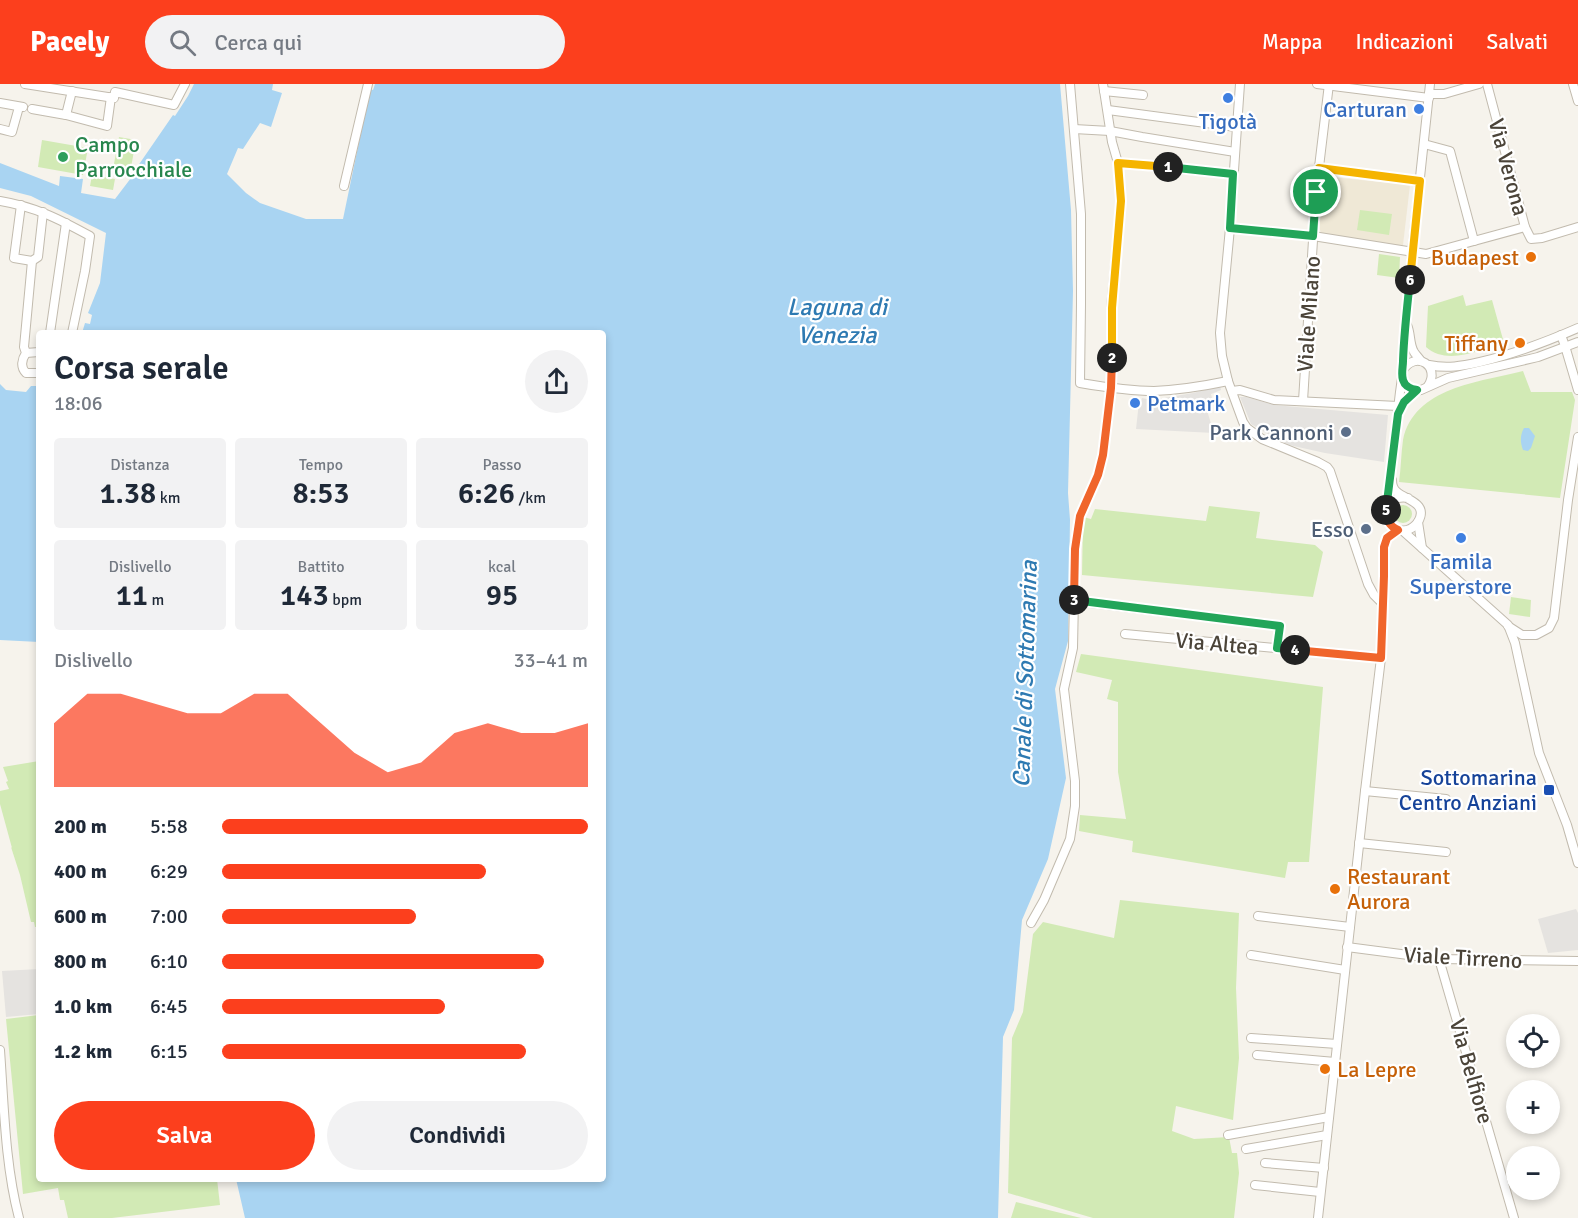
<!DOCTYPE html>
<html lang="it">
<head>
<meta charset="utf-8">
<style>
	:root { --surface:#fff; --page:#f2f2f3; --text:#1f2937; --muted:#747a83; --accent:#fc3f1d }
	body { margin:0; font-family:Signika,sans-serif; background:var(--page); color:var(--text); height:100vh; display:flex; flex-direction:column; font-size:22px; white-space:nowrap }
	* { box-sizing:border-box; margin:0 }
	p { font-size:20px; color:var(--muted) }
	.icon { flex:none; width:33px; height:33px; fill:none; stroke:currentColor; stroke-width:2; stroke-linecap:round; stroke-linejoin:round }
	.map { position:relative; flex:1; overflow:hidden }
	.panel { position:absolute; left:36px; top:246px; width:570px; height:852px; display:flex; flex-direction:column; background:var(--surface); border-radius:6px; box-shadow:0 3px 9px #0003 }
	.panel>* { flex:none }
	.buttons { position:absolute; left:1506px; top:930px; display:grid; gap:12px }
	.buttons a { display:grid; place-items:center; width:54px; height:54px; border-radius:50%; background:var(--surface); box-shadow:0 3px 9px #0003; font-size:30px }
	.pin { position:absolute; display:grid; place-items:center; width:51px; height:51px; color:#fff; margin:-26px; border:3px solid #fff; border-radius:50%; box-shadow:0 2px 6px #0007 }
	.km { position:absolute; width:30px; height:30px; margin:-15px; border-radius:50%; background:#222; color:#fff; font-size:16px; line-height:30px; text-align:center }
	.round { display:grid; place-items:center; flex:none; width:63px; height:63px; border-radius:32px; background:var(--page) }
	.headline { display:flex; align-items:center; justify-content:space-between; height:102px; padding:0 18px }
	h1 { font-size:33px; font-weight:600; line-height:45px }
	.stats { display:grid; grid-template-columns:repeat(3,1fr); gap:9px; height:102px; padding:6px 18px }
	.stats div { display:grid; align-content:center; border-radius:6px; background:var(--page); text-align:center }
	.stats b { font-size:30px; font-weight:600 }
	.stats small { font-size:16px; font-weight:400 }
	.stats p { font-size:16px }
	.chart { height:168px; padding:12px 18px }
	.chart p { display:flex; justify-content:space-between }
	.chart svg { width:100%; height:108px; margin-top:6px; fill:var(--accent); opacity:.7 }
	.action { display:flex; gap:12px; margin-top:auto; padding:12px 18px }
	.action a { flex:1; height:69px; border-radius:36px; background:var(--accent); color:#fff; font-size:24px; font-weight:600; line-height:69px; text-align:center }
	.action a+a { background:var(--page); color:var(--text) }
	ul { padding:0 18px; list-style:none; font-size:20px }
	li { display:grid; grid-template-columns:96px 72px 1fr; align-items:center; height:45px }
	li i { height:15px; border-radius:8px; background:var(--accent) }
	header { display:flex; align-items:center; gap:36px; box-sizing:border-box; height:84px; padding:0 30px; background:var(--accent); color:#fff }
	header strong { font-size:28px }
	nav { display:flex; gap:33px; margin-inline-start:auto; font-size:21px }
	.search { width:420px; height:54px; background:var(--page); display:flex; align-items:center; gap:15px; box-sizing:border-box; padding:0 21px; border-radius:33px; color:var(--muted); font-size:22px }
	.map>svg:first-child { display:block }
	.education { fill:#efe8d6 }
	.green { fill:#d2eab5 }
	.parking { fill:#e5e3e0 }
	.water { fill:#a9d4f2 }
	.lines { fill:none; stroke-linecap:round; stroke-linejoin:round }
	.minor-casing { stroke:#c2bbae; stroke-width:10 }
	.minor { stroke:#fff; stroke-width:8 }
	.split-1-casing { stroke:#fff; stroke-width:12 }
	.split-2-casing { stroke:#fff; stroke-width:12 }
	.split-3-casing { stroke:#fff; stroke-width:12 }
	.split-4-casing { stroke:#fff; stroke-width:12 }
	.split-5-casing { stroke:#fff; stroke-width:12 }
	.split-6-casing { stroke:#fff; stroke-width:12 }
	.split-7-casing { stroke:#fff; stroke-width:12 }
	.split-1 { stroke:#22a559; stroke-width:8 }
	.split-2 { stroke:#f5b400; stroke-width:8 }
	.split-3 { stroke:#f0652b; stroke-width:8 }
	.split-4 { stroke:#22a559; stroke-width:8 }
	.split-5 { stroke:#f0652b; stroke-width:8 }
	.split-6 { stroke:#22a559; stroke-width:8 }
	.split-7 { stroke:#f5b400; stroke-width:8 }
	.shop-dot { fill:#3f7fe0; stroke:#fff; stroke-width:2 }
	.leisure-dot { fill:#2e9e5b; stroke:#fff; stroke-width:2 }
	.food-dot { fill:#e8710a; stroke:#fff; stroke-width:2 }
	.service-dot { fill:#5c6f8a; stroke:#fff; stroke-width:2 }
	.transit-dot { fill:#1a4fb4; stroke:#fff; stroke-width:2 }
	.labels { text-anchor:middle; stroke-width:4.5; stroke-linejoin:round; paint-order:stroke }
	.shop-label { font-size:22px; fill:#366cbe; stroke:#fff }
	.leisure-label { font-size:22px; fill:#27864d; stroke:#fff; text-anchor:start }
	.street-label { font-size:22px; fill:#4b4439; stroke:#fff }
	.food-label { font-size:22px; fill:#c56008; stroke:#fff; text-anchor:end }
	.service-label { font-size:22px; fill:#4e5e75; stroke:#fff; text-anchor:end }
	.transit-label { font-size:22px; fill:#164399; stroke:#fff; text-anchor:end }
	.water-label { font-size:24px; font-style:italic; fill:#2e7ab2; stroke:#fff }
</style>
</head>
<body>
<header>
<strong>Pacely</strong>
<div class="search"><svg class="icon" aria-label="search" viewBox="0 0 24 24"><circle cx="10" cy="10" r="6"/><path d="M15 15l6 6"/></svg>Cerca qui</div>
<nav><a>Mappa</a><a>Indicazioni</a><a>Salvati</a></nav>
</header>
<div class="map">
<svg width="1578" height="1134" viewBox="0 0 1578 1134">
	<rect width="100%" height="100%" fill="#f6f3ec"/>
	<polygon class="education" points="1322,92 1410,101 1403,161 1401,162 1321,150 1317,134"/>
	<g class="green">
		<polygon points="119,53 136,56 130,89 113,85"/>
		<polygon points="42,56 88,64 83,91 38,83"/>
		<polygon points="92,91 115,95 113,106 90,102"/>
		<polygon points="1360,126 1392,130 1389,151 1357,146"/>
		<polygon points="1379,170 1400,173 1399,194 1377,191"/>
		<path d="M1463 211 1466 222 1492 216 1504 259C1480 266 1447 282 1426 263L1428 222Z"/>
		<path d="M1523 287 1531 308H1572L1575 316 1560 414 1399 398C1401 384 1401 370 1403 356 1414 303 1480 298 1523 287Z"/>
		<circle cx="1403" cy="430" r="9"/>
		<polygon points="1209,422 1260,428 1256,454 1315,461 1323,468 1313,513 1082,491 1083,433 1091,435 1095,425 1206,437"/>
		<polygon points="1511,513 1531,516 1530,533 1509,530"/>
		<polygon points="1081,570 1323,603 1309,778 1288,778 1285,794 1132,768 1133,757 1079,747 1080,731 1126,735 1118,688 1118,618 1107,615 1112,596 1076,588"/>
		<polygon points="39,677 39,843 35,843 34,838 31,838 20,791 11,763 12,764 0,720 0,707 9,705 6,698 8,697 3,683"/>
		<polygon points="1120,816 1239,829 1236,904 1239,974 1233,1036 1176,1022 1172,1047 1194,1055 1229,1053 1232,1069 1237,1069 1239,1089 1234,1134 1093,1134 1008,1109 1012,954 1023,928 1033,850 1043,838 1114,854"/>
		<polygon points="39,931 39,994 37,972 36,998 39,998 39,1095 217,1095 220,1121 112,1134 68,1134 64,1116 60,1116 58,1104 23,1110 6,935"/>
		<polygon points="1016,1118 1081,1134 1011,1134"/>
	</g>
	<g class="parking">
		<polygon points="1220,302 1221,306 1211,310 1212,314 1204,317 1214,349 1136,345 1139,318 1141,318 1142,314 1152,316 1193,309"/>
		<polygon points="1240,313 1246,313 1274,321 1388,331 1384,378 1325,369 1289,361 1268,350 1251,340"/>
		<polygon points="1576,825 1578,829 1578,866 1548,869 1538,835"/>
		<polygon points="39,885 39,930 6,933 2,887"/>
	</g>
	<g class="water">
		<polygon points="194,0 273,0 272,6 282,9 271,43 260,39 243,65 238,64 227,90 246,109 260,119 306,135 343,135 370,5 373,6 375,0 1060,0 1071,126 1073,207 1068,409 1070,436 1068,557 1055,605 1066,694 1048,775 1022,836 1014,926 1003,953 998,1134 245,1134 236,1095 603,1095 603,249 82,249 85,239 90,240 92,231 88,229 100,199 106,149 31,112 0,104 0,79 59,102 60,92 83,95 81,109 115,115 131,94 131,92 173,31 175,32 188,12"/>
		<polygon points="0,300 6,306 26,308 31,302 39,302 39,558 0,556"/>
		<path d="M1524 344H1529L1535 352 1531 364 1528 367 1523 366C1520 358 1520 351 1524 344Z"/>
	</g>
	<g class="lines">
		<defs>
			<g id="minor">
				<polyline points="25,0 114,14 115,8 174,21 185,0"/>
				<path d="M1070 0 1081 130V220L1080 299C1104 303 1129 307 1154 307 1179 306 1204 302 1228 297"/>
				<polyline points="1240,0 1230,144 1220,249 1222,272 1228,297 1243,338 1247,344 1262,355 1318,378 1327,383 1330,387 1368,500 1374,511 1383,520"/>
				<polyline points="1317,0 1429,14"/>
				<polyline points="1487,0 1525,143 1531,155 1542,154 1578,143"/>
				<polyline points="1573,0 1578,17"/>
				<polyline points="1104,7 1143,11"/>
				<polyline points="1429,10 1444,10 1479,0"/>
				<polyline points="0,19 23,23"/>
				<polyline points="32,25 66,31 72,7"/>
				<polyline points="1108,26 1236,43"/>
				<polyline points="66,31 107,42 111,13"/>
				<polyline points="0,45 12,48 19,23"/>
				<polyline points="1074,45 1110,47 1142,53 1235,68"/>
				<polyline points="1424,60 1450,67 1474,157"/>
				<polyline points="1118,79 1233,90"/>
				<polyline points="1319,84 1420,97"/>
				<polyline points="344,102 368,0"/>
				<path d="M0 117C36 123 59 135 90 152L85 187 72 249"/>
				<polyline points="21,121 14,174 32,177"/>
				<polyline points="1230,144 1313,152 1426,170 1525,143"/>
				<path d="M1407 241C1411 249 1409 260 1414 268 1416 271 1419 274 1421 277"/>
				<polyline points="50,249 66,139"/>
				<polyline points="1561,251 1565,262 1578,306"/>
				<polyline points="26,269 39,268"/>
				<path d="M1429 281C1447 285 1462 282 1480 278 1514 270 1546 258 1578 244"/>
				<path d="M1403 286C1416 266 1441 282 1428 302"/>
				<path d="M39 289H26C20 283 22 275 26 269L24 263 32 177 38 173 43 128"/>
				<path d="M1402 294C1405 303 1412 307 1421 306L1448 294 1538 273 1578 258"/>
				<polyline points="1232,307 1240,306 1274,316 1398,322"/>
				<polyline points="1303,317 1316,108 1329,0"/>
				<polyline points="1399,327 1404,318 1417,306"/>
				<path d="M1392 396C1392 401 1393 405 1397 408 1406 416 1429 419 1418 438 1415 442 1411 445 1407 446 1381 452 1378 409 1408 414"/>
				<polyline points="1386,428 1400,308 1402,294 1404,258 1412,168 1430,0"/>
				<polyline points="1418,438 1422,464"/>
				<polyline points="1403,447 1508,541 1515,559 1539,669 1567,741 1578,779"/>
				<polyline points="1074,517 1280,542 1277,564"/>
				<polyline points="1508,542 1522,551 1536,551 1549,544 1554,534 1568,416 1578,353"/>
				<polyline points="1125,550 1381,574"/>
				<polyline points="1365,707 1446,715"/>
				<polyline points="1359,759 1446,768"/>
				<polyline points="1258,832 1350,843"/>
				<polyline points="1031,839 1044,816 1070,755 1075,722 1075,697 1064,605 1073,564 1075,465 1080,432 1098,391 1103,371 1111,304 1113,265 1111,224 1121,117 1118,79 1112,58 1103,0"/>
				<polyline points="1347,863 1439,875 1578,877"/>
				<polyline points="1251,871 1345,886"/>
				<polyline points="1439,875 1514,1134"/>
				<polyline points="1251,954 1337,960"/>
				<path d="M0 966C4 1021 5 1081 19 1134"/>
				<polyline points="1257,971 1335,978"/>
				<polyline points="1228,1051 1329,1033"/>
				<polyline points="1246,1065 1327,1051"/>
				<polyline points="1265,1079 1324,1084"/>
				<polyline points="1255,1101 1320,1108"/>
				<polyline points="1318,1134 1365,707 1381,574 1384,492 1384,463 1387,454 1399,446"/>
			</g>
		</defs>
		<use href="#minor" class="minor-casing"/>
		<use href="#minor" class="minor"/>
	</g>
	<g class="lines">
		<defs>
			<polyline id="split-1" points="1168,83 1233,90 1230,144 1313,152 1316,108"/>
			<polyline id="split-2" points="1112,274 1112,224 1121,117 1118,79 1168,83"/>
			<polyline id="split-3" points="1074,516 1075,465 1080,432 1098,391 1103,371 1111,304 1112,274"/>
			<polyline id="split-4" points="1074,516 1280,542 1277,564 1295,566"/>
			<path id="split-5" d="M1295 566 1381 574 1384 492V463L1387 454 1398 446C1389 442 1386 436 1386 426"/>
			<path id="split-6" d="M1386 426 1398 330 1404 318 1417 306C1411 305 1405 303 1403 296 1401 290 1403 283 1403 277 1404 250 1407 223 1410 196"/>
			<polyline id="split-7" points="1316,108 1319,84 1420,97 1410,196"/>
		</defs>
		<use href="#split-1" class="split-1-casing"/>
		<use href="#split-2" class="split-2-casing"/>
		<use href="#split-3" class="split-3-casing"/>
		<use href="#split-4" class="split-4-casing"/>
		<use href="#split-5" class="split-5-casing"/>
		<use href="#split-6" class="split-6-casing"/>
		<use href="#split-7" class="split-7-casing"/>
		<use href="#split-1" class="split-1"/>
		<use href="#split-2" class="split-2"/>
		<use href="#split-3" class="split-3"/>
		<use href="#split-4" class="split-4"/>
		<use href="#split-5" class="split-5"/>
		<use href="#split-6" class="split-6"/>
		<use href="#split-7" class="split-7"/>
	</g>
	<g class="shop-dot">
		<circle cx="1228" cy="14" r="6"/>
		<circle cx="1419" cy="25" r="6"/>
		<circle cx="1135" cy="319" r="6"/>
		<circle cx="1461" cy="454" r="6"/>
	</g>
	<circle class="leisure-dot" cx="63" cy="73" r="6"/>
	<g class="food-dot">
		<circle cx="1531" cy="173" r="6"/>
		<circle cx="1520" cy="259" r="6"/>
		<circle cx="1335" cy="805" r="6"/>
		<circle cx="1325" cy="985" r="6"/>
	</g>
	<g class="service-dot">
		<circle cx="1346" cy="348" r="6"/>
		<circle cx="1366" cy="445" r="6"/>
	</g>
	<rect class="transit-dot" x="1543" y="700" width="12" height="12" rx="3"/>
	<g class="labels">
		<g class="shop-label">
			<text x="1407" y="33" text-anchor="end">Carturan</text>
			<text x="1228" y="45">Tigotà</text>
			<text x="1147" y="327" text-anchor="start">Petmark</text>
			<text x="1461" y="485">Famila<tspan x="1461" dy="25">Superstore</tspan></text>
		</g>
		<g class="leisure-label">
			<text x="75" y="68">Campo<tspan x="75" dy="25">Parrocchiale</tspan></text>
		</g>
		<g class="street-label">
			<text transform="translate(1509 83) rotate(75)" y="8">Via Verona</text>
			<text transform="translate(1308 230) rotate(-86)" y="8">Viale Milano</text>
			<text transform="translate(1217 559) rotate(5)" y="8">Via Altea</text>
			<text transform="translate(1463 873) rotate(3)" y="8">Viale Tirreno</text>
			<text transform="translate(1472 987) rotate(74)" y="8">Via Belfiore</text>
		</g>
		<g class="food-label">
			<text x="1519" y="181">Budapest</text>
			<text x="1508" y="267">Tiffany</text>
			<text x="1347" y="800" text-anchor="start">Restaurant<tspan x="1347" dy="25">Aurora</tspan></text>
			<text x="1337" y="993" text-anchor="start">La Lepre</text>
		</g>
		<g class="service-label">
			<text x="1334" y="356">Park Cannoni</text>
			<text x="1354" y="453">Esso</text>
		</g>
		<g class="transit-label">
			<text x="1537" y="701">Sottomarina<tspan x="1537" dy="25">Centro Anziani</tspan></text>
		</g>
		<g class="water-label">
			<text x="837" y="231">Laguna di<tspan x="837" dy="28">Venezia</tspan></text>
			<text transform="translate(1025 590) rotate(-88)" y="8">Canale di Sottomarina</text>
		</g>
	</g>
</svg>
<div class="buttons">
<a><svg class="icon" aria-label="locate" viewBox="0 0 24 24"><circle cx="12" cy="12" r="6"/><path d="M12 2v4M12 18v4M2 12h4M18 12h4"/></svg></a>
<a>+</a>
<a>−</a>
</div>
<div class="pin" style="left:1316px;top:108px;background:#1e9e55"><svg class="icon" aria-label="arrive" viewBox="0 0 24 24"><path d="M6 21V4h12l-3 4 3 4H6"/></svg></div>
<b class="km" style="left:1168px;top:83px">1</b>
<b class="km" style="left:1112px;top:274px">2</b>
<b class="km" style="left:1074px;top:516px">3</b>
<b class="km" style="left:1295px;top:566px">4</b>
<b class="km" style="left:1386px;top:426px">5</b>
<b class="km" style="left:1410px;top:196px">6</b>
<section class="panel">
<div class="headline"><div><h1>Corsa serale</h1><p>18:06</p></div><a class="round"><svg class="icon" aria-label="share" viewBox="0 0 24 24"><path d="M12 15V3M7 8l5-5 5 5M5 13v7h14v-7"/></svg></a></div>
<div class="stats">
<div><p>Distanza</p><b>1.38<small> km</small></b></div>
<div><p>Tempo</p><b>8:53</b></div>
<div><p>Passo</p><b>6:26<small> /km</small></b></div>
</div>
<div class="stats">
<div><p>Dislivello</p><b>11<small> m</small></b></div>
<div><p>Battito</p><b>143<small> bpm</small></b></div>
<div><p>kcal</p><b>95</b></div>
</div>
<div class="chart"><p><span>Dislivello</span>33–41 m</p>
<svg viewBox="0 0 160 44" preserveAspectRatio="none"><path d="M0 44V18L10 6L20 6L30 10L40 14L50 14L60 6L70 6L80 18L90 30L100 38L110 34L120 22L130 18L140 22L150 22L160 18V44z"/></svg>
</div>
<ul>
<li><b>200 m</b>5:58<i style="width:100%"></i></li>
<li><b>400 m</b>6:29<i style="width:72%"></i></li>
<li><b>600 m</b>7:00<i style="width:53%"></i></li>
<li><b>800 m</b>6:10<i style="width:88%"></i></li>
<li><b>1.0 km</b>6:45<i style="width:61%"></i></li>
<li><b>1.2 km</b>6:15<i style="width:83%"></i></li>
</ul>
<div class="action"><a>Salva</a><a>Condividi</a></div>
</section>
</div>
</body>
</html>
